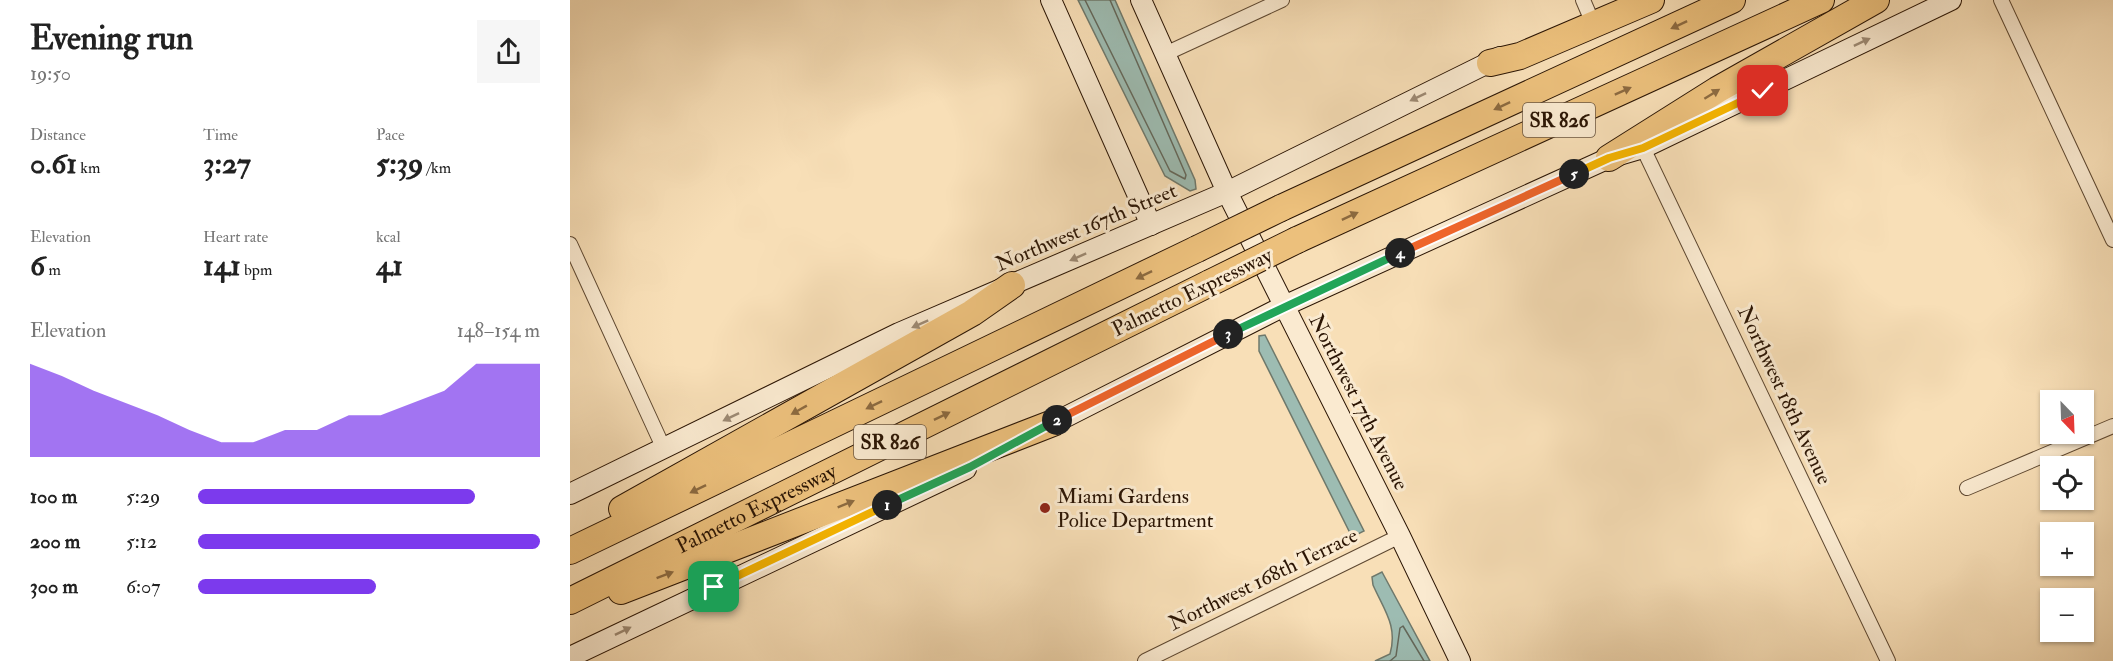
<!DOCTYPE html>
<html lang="en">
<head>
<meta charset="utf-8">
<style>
	:root { --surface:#fff; --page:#f6f6f6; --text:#222; --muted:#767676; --accent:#7c3aed }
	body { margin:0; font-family:"IM FELL Double Pica",serif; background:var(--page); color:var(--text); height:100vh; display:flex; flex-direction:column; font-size:22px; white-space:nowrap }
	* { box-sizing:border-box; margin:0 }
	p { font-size:20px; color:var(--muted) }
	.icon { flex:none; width:33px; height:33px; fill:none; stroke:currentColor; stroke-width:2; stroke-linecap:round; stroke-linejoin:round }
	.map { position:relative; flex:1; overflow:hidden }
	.side { display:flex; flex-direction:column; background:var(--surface); width:570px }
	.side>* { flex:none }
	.needle { width:39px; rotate:157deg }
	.fabs { position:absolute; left:1470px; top:390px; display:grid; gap:12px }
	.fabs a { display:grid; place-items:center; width:54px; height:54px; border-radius:0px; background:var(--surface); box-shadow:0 2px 4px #0004; font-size:30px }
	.pin { position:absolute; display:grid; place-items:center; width:51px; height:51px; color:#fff; margin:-26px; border-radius:12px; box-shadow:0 3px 9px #0006 }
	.km { position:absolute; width:30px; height:30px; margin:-15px; border-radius:50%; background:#222; color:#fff; font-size:16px; line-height:30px; text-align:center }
	.round { display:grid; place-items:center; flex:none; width:63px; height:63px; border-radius:0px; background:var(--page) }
	.head { display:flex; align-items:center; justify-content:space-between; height:102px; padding:0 30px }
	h1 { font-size:33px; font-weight:800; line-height:45px }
	.stats { display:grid; grid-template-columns:repeat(3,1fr); gap:9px; height:102px; padding:6px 30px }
	.stats div { display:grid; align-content:center }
	.stats b { font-size:30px; font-weight:800 }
	.stats small { font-size:16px; font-weight:400 }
	.stats p { font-size:16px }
	.chart { height:168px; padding:12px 30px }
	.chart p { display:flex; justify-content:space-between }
	.chart svg { width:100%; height:108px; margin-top:6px; fill:var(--accent); opacity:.7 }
	ul { padding:0 30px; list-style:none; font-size:20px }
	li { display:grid; grid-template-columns:96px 72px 1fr; align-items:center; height:45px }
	li i { height:15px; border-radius:8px; background:var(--accent) }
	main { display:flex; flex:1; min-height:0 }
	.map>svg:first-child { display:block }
	.water { fill:#9dbcb2; stroke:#6f796c; stroke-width:1.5 }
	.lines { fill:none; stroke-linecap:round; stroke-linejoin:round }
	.shore { stroke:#64685b; stroke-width:1.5 }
	.street-casing { stroke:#5e4831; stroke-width:16 }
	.secondary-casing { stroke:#2b1504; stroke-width:22 }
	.highway-casing { stroke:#2b1504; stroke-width:28 }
	.street { stroke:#faead0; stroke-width:14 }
	.secondary { stroke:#faead0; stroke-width:20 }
	.highway { stroke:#ecc07c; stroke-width:26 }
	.highway-bridge-casing { stroke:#2b1504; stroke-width:28; stroke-linecap:butt }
	.highway-bridge { stroke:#ecc07c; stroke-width:26 }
	.oneway { fill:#8c6a40 }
	.oneway2 { fill:#9d8a74 }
	.split-1-casing { stroke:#fff; stroke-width:12 }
	.split-2-casing { stroke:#fff; stroke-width:12 }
	.split-3-casing { stroke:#fff; stroke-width:12 }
	.split-4-casing { stroke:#fff; stroke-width:12 }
	.split-5-casing { stroke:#fff; stroke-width:12 }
	.split-6-casing { stroke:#fff; stroke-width:12 }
	.split-1 { stroke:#f5b400; stroke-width:8 }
	.split-2 { stroke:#22a559; stroke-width:8 }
	.split-3 { stroke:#f0652b; stroke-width:8 }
	.split-4 { stroke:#22a559; stroke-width:8 }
	.split-5 { stroke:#f0652b; stroke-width:8 }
	.split-6 { stroke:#f5b400; stroke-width:8 }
	.poi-dot { fill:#8f2418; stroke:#faead0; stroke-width:2 }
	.labels { text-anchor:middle; stroke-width:6; stroke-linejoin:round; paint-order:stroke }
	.shield { fill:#faead0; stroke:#695541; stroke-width:1.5 }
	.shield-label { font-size:20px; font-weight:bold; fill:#2b1504 }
	.street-label { font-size:21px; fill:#2b1504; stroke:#faead0 }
	.poi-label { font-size:21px; fill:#2b1504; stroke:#faead0; text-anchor:start }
</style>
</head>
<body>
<main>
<section class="side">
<div class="head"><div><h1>Evening run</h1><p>19:50</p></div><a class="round"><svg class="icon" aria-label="share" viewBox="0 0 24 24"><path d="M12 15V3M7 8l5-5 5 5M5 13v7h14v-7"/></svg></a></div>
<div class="stats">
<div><p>Distance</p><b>0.61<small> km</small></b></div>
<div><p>Time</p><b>3:27</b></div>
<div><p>Pace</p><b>5:39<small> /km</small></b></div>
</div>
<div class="stats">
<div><p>Elevation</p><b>6<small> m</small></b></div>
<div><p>Heart rate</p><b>141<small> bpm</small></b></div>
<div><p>kcal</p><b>41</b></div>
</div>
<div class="chart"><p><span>Elevation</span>148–154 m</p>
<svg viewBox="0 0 160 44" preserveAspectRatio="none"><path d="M0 44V6L10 11L20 17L30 22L40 27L50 33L60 38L70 38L80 33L90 33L100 27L110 27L120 22L130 17L140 6L150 6L160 6V44z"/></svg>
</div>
<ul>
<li><b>100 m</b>5:29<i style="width:81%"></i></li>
<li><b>200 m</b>5:12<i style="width:100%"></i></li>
<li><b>300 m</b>6:07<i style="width:52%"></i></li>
</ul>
</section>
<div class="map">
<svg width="1543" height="661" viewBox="0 0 1543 661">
	<rect width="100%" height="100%" fill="#f8dfb7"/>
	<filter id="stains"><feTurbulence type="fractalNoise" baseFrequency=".00333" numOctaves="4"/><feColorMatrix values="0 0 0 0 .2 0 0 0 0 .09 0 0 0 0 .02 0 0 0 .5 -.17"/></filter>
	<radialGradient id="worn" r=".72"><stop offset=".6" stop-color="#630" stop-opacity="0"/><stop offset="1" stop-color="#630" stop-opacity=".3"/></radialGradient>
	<g class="water">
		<polygon points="508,0 545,0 625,180 626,189 620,191 595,176"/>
		<polygon points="695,335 794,531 782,537 689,351 689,336"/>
		<path d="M812 572 860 661H805L820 654C828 626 814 610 803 585L802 577Z"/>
	</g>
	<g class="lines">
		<g class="shore">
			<polyline points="515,0 600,171 615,179 616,175 540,0"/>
			<polyline points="820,661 826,656 830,628 833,626 854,661"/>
		</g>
		<defs>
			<g id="street">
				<polyline points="1013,0 1019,14"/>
				<polyline points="1431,0 1543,240"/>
				<polyline points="595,54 712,0"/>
				<polyline points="1073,148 1318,661"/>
				<polyline points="0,244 94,449"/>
				<polyline points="1397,488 1543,426"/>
				<polyline points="575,661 830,536"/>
			</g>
			<g id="secondary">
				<polyline points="481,0 581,225"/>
				<polyline points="571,0 657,192 830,536 890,661"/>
				<polyline points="472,429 714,306 1039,158 1073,148 1381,0"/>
				<polyline points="0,494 329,333 657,192 930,57"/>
				<polyline points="0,657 396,469"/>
			</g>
			<g id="highway">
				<polyline points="920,63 950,56 1081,0"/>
				<polyline points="1039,158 1147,90 1306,0"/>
				<polyline points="711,208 1162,0"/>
				<polyline points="727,240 1251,0"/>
				<polyline points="52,509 402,313 442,285"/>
				<polyline points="0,551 627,249"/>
				<polyline points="51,591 483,423"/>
				<path id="s1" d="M0 601 640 283"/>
			</g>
		</defs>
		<use href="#street" class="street-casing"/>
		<use href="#secondary" class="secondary-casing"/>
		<use href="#highway" class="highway-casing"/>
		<use href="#street" class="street"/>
		<use href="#secondary" class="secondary"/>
		<use href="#highway" class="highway"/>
		<defs>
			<g id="highway-bridge">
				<polyline points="627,249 711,208"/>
				<polyline points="640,283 727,240"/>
			</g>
		</defs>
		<use href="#highway-bridge" class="highway-bridge-casing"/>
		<use href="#highway-bridge" class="highway-bridge"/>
	</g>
	<defs><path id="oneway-solid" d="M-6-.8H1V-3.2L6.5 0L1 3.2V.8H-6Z" transform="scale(1.5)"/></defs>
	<g class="oneway">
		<use href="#oneway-solid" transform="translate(1109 25) rotate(155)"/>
		<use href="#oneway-solid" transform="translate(1053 91) rotate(-24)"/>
		<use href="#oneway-solid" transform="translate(1142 94) rotate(-32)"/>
		<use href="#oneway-solid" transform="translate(932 106) rotate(155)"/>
		<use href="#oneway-solid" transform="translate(780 216) rotate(-25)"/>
		<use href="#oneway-solid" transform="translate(574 275) rotate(154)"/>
		<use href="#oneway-solid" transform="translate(304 405) rotate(154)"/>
		<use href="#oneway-solid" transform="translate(229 410) rotate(151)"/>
		<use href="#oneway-solid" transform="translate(372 416) rotate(-26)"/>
		<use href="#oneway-solid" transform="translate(128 489) rotate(154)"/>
		<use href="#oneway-solid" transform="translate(276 504) rotate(-22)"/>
		<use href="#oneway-solid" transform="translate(95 575) rotate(-21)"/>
	</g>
	<g class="oneway2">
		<use href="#oneway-solid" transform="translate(1292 42) rotate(-25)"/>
		<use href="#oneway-solid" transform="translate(848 97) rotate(154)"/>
		<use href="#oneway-solid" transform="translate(508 257) rotate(156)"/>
		<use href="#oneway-solid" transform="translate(350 324) rotate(156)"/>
		<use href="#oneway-solid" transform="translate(161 417) rotate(154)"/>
		<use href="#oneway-solid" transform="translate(53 631) rotate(-26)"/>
	</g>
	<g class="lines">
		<defs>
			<polyline id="split-1" points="144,587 317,505"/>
			<polyline id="split-2" points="317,505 400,467 487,420"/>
			<polyline id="split-3" points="487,420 658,334"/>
			<polyline id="split-4" points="658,334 830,253"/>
			<polyline id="split-5" points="830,253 1004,174"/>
			<polyline id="split-6" points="1004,174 1039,158 1073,148 1193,91"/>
		</defs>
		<use href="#split-1" class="split-1-casing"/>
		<use href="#split-2" class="split-2-casing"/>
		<use href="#split-3" class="split-3-casing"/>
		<use href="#split-4" class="split-4-casing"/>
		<use href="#split-5" class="split-5-casing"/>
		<use href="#split-6" class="split-6-casing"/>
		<use href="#split-1" class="split-1"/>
		<use href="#split-2" class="split-2"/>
		<use href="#split-3" class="split-3"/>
		<use href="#split-4" class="split-4"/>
		<use href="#split-5" class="split-5"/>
		<use href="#split-6" class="split-6"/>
	</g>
	<circle class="poi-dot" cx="475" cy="508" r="6"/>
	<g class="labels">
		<g class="shield">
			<rect x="953" y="103" width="72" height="34" rx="4.5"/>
			<rect x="284" y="425" width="72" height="34" rx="4.5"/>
		</g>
		<g class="shield-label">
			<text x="989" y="127">SR 826</text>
			<text x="320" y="449">SR 826</text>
		</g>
		<g class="street-label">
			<text transform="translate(516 227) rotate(-23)" y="7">Northwest 167th Street</text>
			<text transform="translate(622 292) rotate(-26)" y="7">Palmetto Expressway</text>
			<text transform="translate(1215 395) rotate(65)" y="7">Northwest 18th Avenue</text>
			<text transform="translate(789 402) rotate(63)" y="7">Northwest 17th Avenue</text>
			<text dy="7" stroke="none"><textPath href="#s1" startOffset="208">Palmetto Expressway</textPath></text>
			<text transform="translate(693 579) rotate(-26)" y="7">Northwest 168th Terrace</text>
		</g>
		<g class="poi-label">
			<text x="487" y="503">Miami Gardens<tspan x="487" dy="24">Police Department</tspan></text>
		</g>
	</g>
	<rect width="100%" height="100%" filter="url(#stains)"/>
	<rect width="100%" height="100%" fill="url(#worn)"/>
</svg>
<div class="fabs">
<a><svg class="needle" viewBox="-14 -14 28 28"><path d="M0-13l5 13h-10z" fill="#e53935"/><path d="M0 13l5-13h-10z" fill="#767676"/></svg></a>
<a><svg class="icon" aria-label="locate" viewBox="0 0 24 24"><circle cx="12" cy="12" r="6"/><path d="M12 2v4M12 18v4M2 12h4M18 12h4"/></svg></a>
<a>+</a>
<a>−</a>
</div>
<div class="pin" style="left:144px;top:587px;background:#1e9e55"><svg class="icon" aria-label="arrive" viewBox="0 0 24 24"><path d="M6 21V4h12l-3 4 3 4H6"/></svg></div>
<div class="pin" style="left:1193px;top:91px;background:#d93025"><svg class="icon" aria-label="check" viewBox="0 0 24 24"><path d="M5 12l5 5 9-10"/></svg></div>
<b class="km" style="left:317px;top:505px">1</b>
<b class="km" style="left:487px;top:420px">2</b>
<b class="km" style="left:658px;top:334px">3</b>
<b class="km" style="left:830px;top:253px">4</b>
<b class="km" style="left:1004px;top:174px">5</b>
</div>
</main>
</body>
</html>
